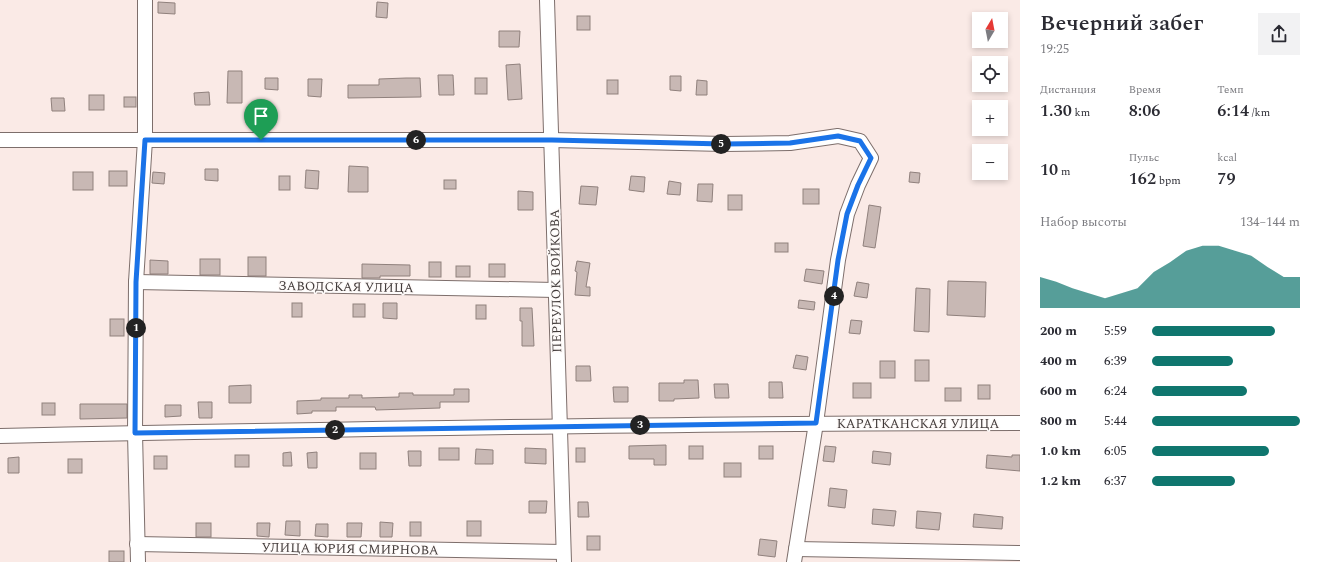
<!DOCTYPE html>
<html lang="ru">
<head>
<meta charset="utf-8">
<style>
	:root { --surface:#fff; --page:#f2f2f3; --text:#2b2b33; --muted:#7c7c81; --accent:#0f766e }
	body { margin:0; font-family:Spectral,serif; background:var(--page); color:var(--text); height:100vh; display:flex; flex-direction:column; font-size:15px; white-space:nowrap }
	* { box-sizing:border-box; margin:0 }
	p { font-size:13px; color:var(--muted) }
	.icon { flex:none; width:22px; height:22px; fill:none; stroke:currentColor; stroke-width:2; stroke-linecap:round; stroke-linejoin:round }
	.map { position:relative; flex:1; overflow:hidden }
	.panel { display:flex; flex-direction:column; background:var(--surface); width:300px }
	.panel>* { flex:none }
	.needle { width:26px; rotate:10deg }
	.tools { position:absolute; left:972px; top:12px; display:grid; gap:8px }
	.tools a { display:grid; place-items:center; width:36px; height:36px; border-radius:0px; background:var(--surface); box-shadow:0 2px 6px #0003; font-size:20px }
	.pin { position:absolute; display:grid; place-items:center; width:34px; height:34px; color:#fff; margin:-41px -17px; border-radius:50% 50% 50% 0; rotate:-45deg; box-shadow:0 0 4px #0007 }
	.pin .icon { rotate:45deg }
	.km { position:absolute; width:20px; height:20px; margin:-10px; border-radius:50%; background:#222; color:#fff; font-size:11px; line-height:20px; text-align:center }
	.round { display:grid; place-items:center; flex:none; width:42px; height:42px; border-radius:0px; background:var(--page) }
	.summary { display:flex; align-items:center; justify-content:space-between; height:68px; padding:0 20px }
	h1 { font-size:22px; font-weight:600; line-height:30px }
	.figures { display:grid; grid-template-columns:repeat(3,1fr); gap:6px; height:68px; padding:4px 20px }
	.figures div { display:grid; align-content:center }
	.figures b { font-size:17px; font-weight:600 }
	.figures small { font-size:11px; font-weight:400 }
	.figures p { font-size:11px }
	.chart { height:112px; padding:8px 20px }
	.chart p { display:flex; justify-content:space-between }
	.chart svg { width:100%; height:72px; margin-top:4px; fill:var(--accent); opacity:.7 }
	ul { padding:0 20px; list-style:none; font-size:13px }
	li { display:grid; grid-template-columns:64px 48px 1fr; align-items:center; height:30px }
	li i { height:10px; border-radius:5px; background:var(--accent) }
	main { display:flex; flex:1; min-height:0 }
	.map>svg:first-child { display:block }
	.building { fill:#c8b8b4; stroke:#90817d }
	.lines { fill:none; stroke-linecap:round; stroke-linejoin:round }
	.minor-casing { stroke:#7d6e6b; stroke-width:16 }
	.minor { stroke:#fff; stroke-width:14 }
	.route-casing { stroke:#fff; stroke-width:8 }
	.route { stroke:#1a73e8; stroke-width:5 }
	.labels { text-anchor:middle; stroke-width:3; stroke-linejoin:round; paint-order:stroke }
	.street-label { font-size:13px; fill:#423b3a; stroke:#fefaf9 }
</style>
</head>
<body>
<main>
<div class="map">
<svg width="1020" height="562" viewBox="0 0 1020 562">
	<rect width="100%" height="100%" fill="#faeae6"/>
	<g class="building">
		<polygon points="158,2 175,3 175,14 158,13"/>
		<polygon points="377,2 388,3 387,18 376,17"/>
		<rect x="577" y="16" width="13" height="14"/>
		<polygon points="499,31 520,31 519,47 499,47"/>
		<polygon points="520,64 522,99 508,100 506,65"/>
		<polygon points="228,71 242,71 242,103 227,103"/>
		<polygon points="438,75 453,75 454,95 439,95"/>
		<polygon points="670,76 681,76 681,91 670,90"/>
		<polygon points="265,78 278,78 278,90 265,89"/>
		<polygon points="406,78 420,78 421,97 348,98 348,85 379,85 379,79"/>
		<rect x="475" y="78" width="12" height="16"/>
		<polygon points="308,79 322,79 321,97 308,96"/>
		<rect x="607" y="80" width="11" height="14"/>
		<polygon points="697,80 707,81 707,95 696,95"/>
		<polygon points="209,92 210,105 195,105 194,93"/>
		<rect x="89" y="95" width="15" height="15"/>
		<rect x="124" y="97" width="12" height="10"/>
		<polygon points="51,98 64,98 65,111 52,111"/>
		<polygon points="349,166 368,167 368,192 348,192"/>
		<polygon points="205,169 218,169 218,181 205,180"/>
		<polygon points="306,170 319,171 318,189 305,188"/>
		<rect x="109" y="171" width="18" height="15"/>
		<rect x="73" y="172" width="20" height="18"/>
		<polygon points="153,172 165,173 164,184 152,183"/>
		<polygon points="910,172 920,173 919,183 909,182"/>
		<rect x="279" y="176" width="11" height="14"/>
		<polygon points="631,176 645,177 644,192 629,190"/>
		<rect x="444" y="180" width="12" height="9"/>
		<polygon points="669,181 681,183 680,195 667,194"/>
		<polygon points="698,184 713,184 712,202 697,201"/>
		<polygon points="581,186 598,187 596,205 579,204"/>
		<rect x="803" y="189" width="16" height="15"/>
		<polygon points="518,191 533,192 533,210 518,210"/>
		<rect x="728" y="195" width="14" height="15"/>
		<polygon points="869,205 881,207 875,248 863,246"/>
		<rect x="775" y="243" width="13" height="9"/>
		<rect x="248" y="257" width="18" height="19"/>
		<rect x="200" y="259" width="20" height="16"/>
		<polygon points="150,260 168,261 168,274 150,274"/>
		<polygon points="577,261 590,263 586,287 590,287 590,296 575,295 577,272 575,271"/>
		<rect x="429" y="262" width="12" height="15"/>
		<polygon points="362,264 410,265 410,276 380,276 380,278 362,278"/>
		<rect x="489" y="264" width="16" height="13"/>
		<rect x="456" y="266" width="14" height="11"/>
		<polygon points="806,269 824,271 822,284 804,281"/>
		<polygon points="948,281 986,282 985,317 947,315"/>
		<polygon points="857,282 869,284 867,298 854,296"/>
		<polygon points="916,288 930,289 929,332 914,331"/>
		<polygon points="799,300 815,302 814,310 798,308"/>
		<rect x="292" y="303" width="10" height="14"/>
		<polygon points="383,303 397,303 397,319 383,318"/>
		<rect x="353" y="304" width="12" height="13"/>
		<rect x="476" y="305" width="10" height="14"/>
		<polygon points="520,308 532,308 534,346 522,346 522,321 520,321"/>
		<rect x="110" y="319" width="14" height="17"/>
		<polygon points="851,320 862,321 860,334 849,333"/>
		<polygon points="796,355 808,357 806,370 793,368"/>
		<rect x="915" y="360" width="14" height="21"/>
		<rect x="880" y="361" width="15" height="17"/>
		<polygon points="576,366 590,366 591,381 576,381"/>
		<polygon points="684,380 698,380 699,398 674,399 674,401 659,401 659,383 684,383"/>
		<polygon points="769,382 782,382 783,398 769,398"/>
		<rect x="853" y="383" width="18" height="15"/>
		<polygon points="714,384 728,384 729,398 715,398"/>
		<polygon points="251,385 251,403 229,403 229,386"/>
		<rect x="978" y="385" width="12" height="14"/>
		<polygon points="613,387 628,387 628,402 614,402"/>
		<rect x="945" y="388" width="16" height="13"/>
		<polygon points="454,389 469,389 469,402 440,402 440,408 376,410 375,407 336,407 336,411 312,411 312,413 297,414 297,401 321,400 321,398 349,398 349,395 362,395 362,398 399,397 399,393 413,393 413,395 454,395"/>
		<polygon points="198,402 212,402 212,418 199,418"/>
		<rect x="42" y="403" width="13" height="12"/>
		<polygon points="80,404 127,404 127,418 80,419"/>
		<polygon points="165,405 181,405 181,416 165,417"/>
		<polygon points="666,445 666,465 654,465 654,459 629,459 629,446"/>
		<rect x="689" y="446" width="14" height="13"/>
		<rect x="759" y="446" width="14" height="13"/>
		<polygon points="825,446 836,447 834,462 823,461"/>
		<rect x="439" y="448" width="20" height="12"/>
		<polygon points="525,448 546,449 546,464 525,463"/>
		<rect x="576" y="448" width="9" height="14"/>
		<polygon points="476,449 493,450 493,464 475,464"/>
		<polygon points="408,451 421,451 421,466 409,466"/>
		<polygon points="873,451 891,453 890,465 872,463"/>
		<polygon points="291,452 292,466 283,466 283,453"/>
		<polygon points="317,452 317,468 308,468 307,453"/>
		<rect x="360" y="453" width="16" height="16"/>
		<rect x="235" y="455" width="14" height="12"/>
		<polygon points="987,455 1012,457 1012,455 1020,455 1020,471 986,468"/>
		<rect x="154" y="456" width="13" height="13"/>
		<polygon points="19,457 19,473 8,473 8,458"/>
		<rect x="68" y="459" width="14" height="14"/>
		<rect x="724" y="463" width="17" height="14"/>
		<polygon points="830,488 847,490 845,508 828,506"/>
		<polygon points="529,501 547,501 546,513 529,513"/>
		<polygon points="578,502 588,502 589,517 578,517"/>
		<polygon points="873,509 896,511 894,526 872,524"/>
		<polygon points="917,511 941,513 939,530 916,528"/>
		<polygon points="974,514 1003,517 1002,529 973,527"/>
		<polygon points="286,521 300,521 300,536 285,535"/>
		<rect x="467" y="521" width="14" height="15"/>
		<polygon points="380,522 393,523 392,537 380,537"/>
		<rect x="410" y="522" width="11" height="14"/>
		<rect x="196" y="523" width="15" height="14"/>
		<polygon points="257,523 270,523 269,537 257,536"/>
		<polygon points="347,523 362,523 361,537 347,537"/>
		<polygon points="316,524 328,524 328,537 315,536"/>
		<rect x="587" y="536" width="13" height="14"/>
		<polygon points="760,539 777,541 775,557 758,555"/>
		<rect x="109" y="551" width="15" height="11"/>
	</g>
	<g class="lines">
		<defs>
			<g id="minor">
				<polyline points="547,0 564,562"/>
				<polyline points="0,140 552,140 724,144 790,143 838,136 860,141 871,158 858,185 847,214 838,260 816,423 794,562"/>
				<polyline points="136,282 555,290"/>
				<path d="M0 436C340 429 680 423 1020 423"/>
				<polyline points="137,544 563,552"/>
				<polyline points="796,549 1020,553"/>
				<polyline points="138,562 135,433 136,282 145,140 145,0"/>
			</g>
		</defs>
		<use href="#minor" class="minor-casing"/>
		<use href="#minor" class="minor"/>
	</g>
	<g class="lines">
		<defs>
			<polygon id="route" points="838,136 860,141 871,158 858,185 847,214 838,260 816,423 135,433 136,282 145,140 552,140 724,144 790,143"/>
		</defs>
		<use href="#route" class="route-casing"/>
		<use href="#route" class="route"/>
	</g>
	<g class="labels">
		<g class="street-label">
			<text transform="translate(555 281) rotate(-91)" y="5">ПЕРЕУЛОК ВОЙКОВА</text>
			<text transform="translate(346 286) rotate(1)" y="5">ЗАВОДСКАЯ УЛИЦА</text>
			<text x="918" y="428">КАРАТКАНСКАЯ УЛИЦА</text>
			<text transform="translate(350 548) rotate(1)" y="5">УЛИЦА ЮРИЯ СМИРНОВА</text>
		</g>
	</g>
</svg>
<div class="tools">
<a><svg class="needle" viewBox="-14 -14 28 28"><path d="M0-13l5 13h-10z" fill="#e53935"/><path d="M0 13l5-13h-10z" fill="#7c7c81"/></svg></a>
<a><svg class="icon" aria-label="locate" viewBox="0 0 24 24"><circle cx="12" cy="12" r="6"/><path d="M12 2v4M12 18v4M2 12h4M18 12h4"/></svg></a>
<a>+</a>
<a>−</a>
</div>
<div class="pin" style="left:261px;top:140px;background:#1e9e55"><svg class="icon" aria-label="arrive" viewBox="0 0 24 24"><path d="M6 21V4h12l-3 4 3 4H6"/></svg></div>
<b class="km" style="left:136px;top:328px">1</b>
<b class="km" style="left:335px;top:430px">2</b>
<b class="km" style="left:640px;top:425px">3</b>
<b class="km" style="left:834px;top:296px">4</b>
<b class="km" style="left:721px;top:144px">5</b>
<b class="km" style="left:416px;top:140px">6</b>
</div>
<section class="panel">
<div class="summary"><div><h1>Вечерний забег</h1><p>19:25</p></div><a class="round"><svg class="icon" aria-label="share" viewBox="0 0 24 24"><path d="M12 15V3M7 8l5-5 5 5M5 13v7h14v-7"/></svg></a></div>
<div class="figures">
<div><p>Дистанция</p><b>1.30<small> km</small></b></div>
<div><p>Время</p><b>8:06</b></div>
<div><p>Темп</p><b>6:14<small> /km</small></b></div>
</div>
<div class="figures">
<div><b>10<small> m</small></b></div>
<div><p>Пульс</p><b>162<small> bpm</small></b></div>
<div><p>kcal</p><b>79</b></div>
</div>
<div class="chart"><p><span>Набор высоты</span>134–144 m</p>
<svg viewBox="0 0 160 44" preserveAspectRatio="none"><path d="M0 44V25L10 28L20 32L30 35L40 38L50 35L60 32L70 22L80 16L90 9L100 6L110 6L120 9L130 12L140 19L150 25L160 25V44z"/></svg>
</div>
<ul>
<li><b>200 m</b>5:59<i style="width:83%"></i></li>
<li><b>400 m</b>6:39<i style="width:55%"></i></li>
<li><b>600 m</b>6:24<i style="width:64%"></i></li>
<li><b>800 m</b>5:44<i style="width:100%"></i></li>
<li><b>1.0 km</b>6:05<i style="width:79%"></i></li>
<li><b>1.2 km</b>6:37<i style="width:56%"></i></li>
</ul>
</section>
</main>
</body>
</html>
